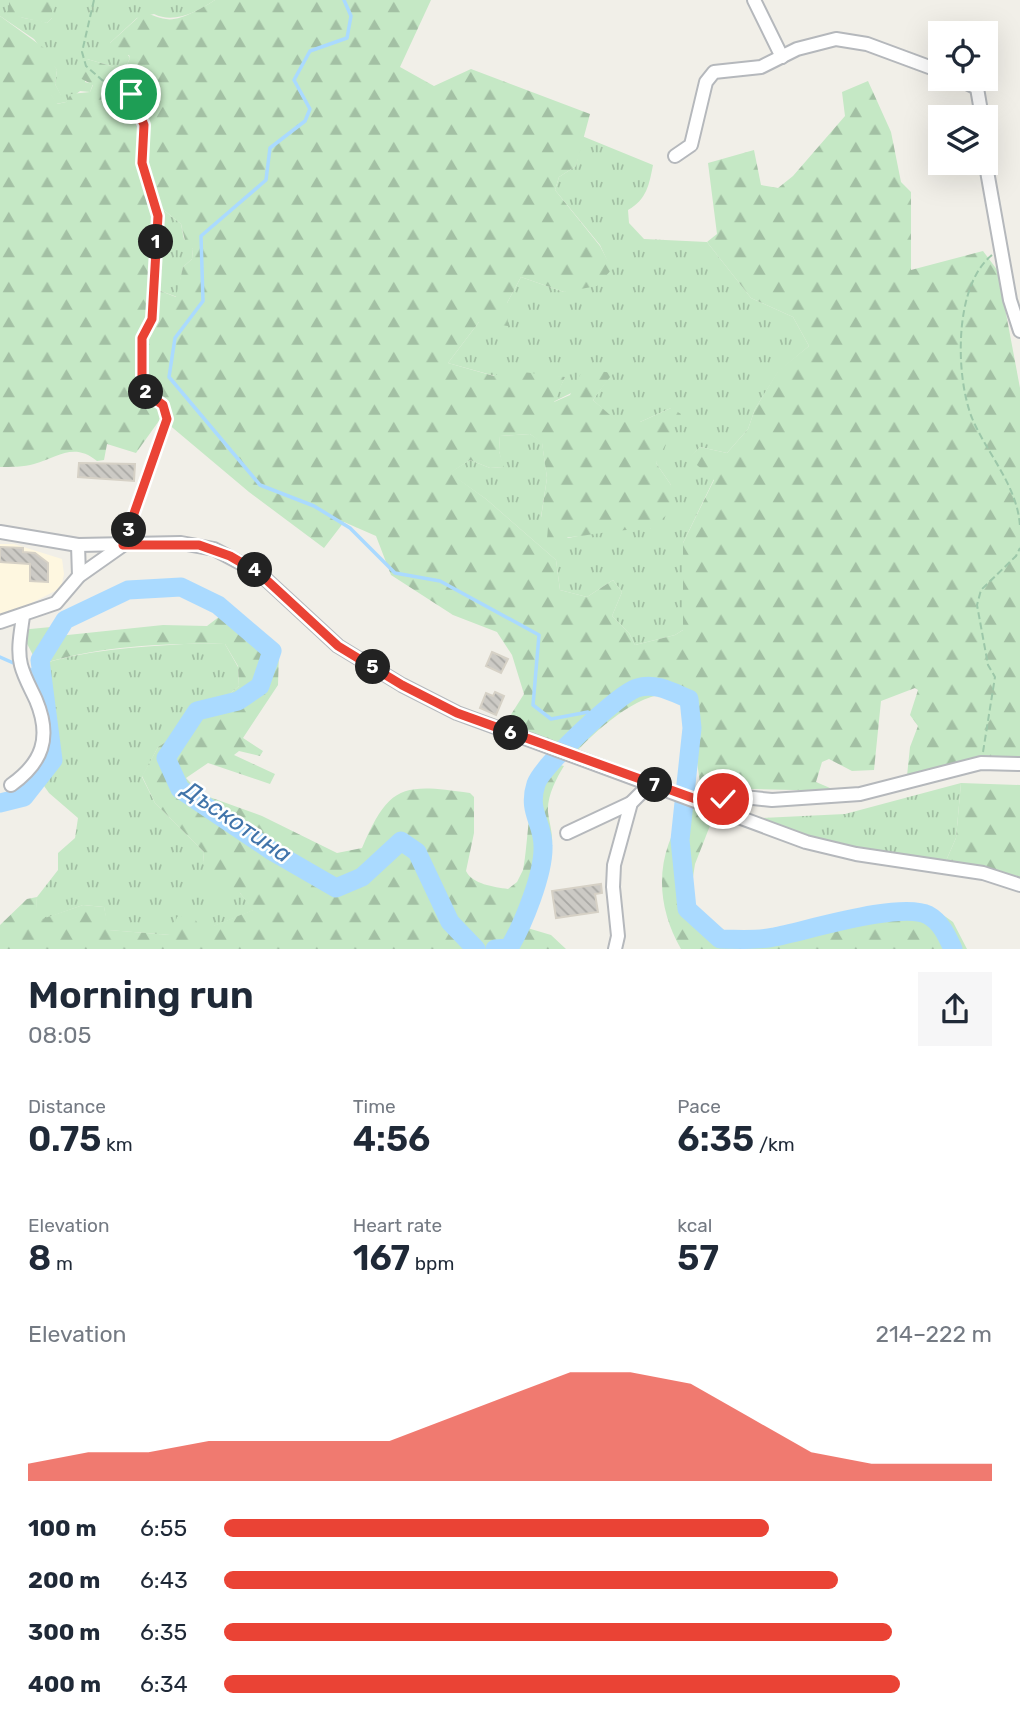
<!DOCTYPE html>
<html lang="en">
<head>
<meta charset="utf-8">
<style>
	:root { --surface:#fff; --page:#f6f6f7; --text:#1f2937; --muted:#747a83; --accent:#ea4335 }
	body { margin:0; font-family:Rubik,sans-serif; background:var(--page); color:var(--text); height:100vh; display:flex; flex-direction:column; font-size:26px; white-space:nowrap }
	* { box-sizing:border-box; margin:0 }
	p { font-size:23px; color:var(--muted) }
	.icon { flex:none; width:38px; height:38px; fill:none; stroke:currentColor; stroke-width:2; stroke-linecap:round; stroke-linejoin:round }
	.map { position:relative; height:949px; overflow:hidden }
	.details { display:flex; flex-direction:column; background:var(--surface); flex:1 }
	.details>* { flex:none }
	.fabs { position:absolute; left:928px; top:21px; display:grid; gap:14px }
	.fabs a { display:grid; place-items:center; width:70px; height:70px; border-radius:0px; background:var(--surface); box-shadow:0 7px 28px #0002; font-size:35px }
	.pin { position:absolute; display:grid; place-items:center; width:60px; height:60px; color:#fff; margin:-30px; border:4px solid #fff; border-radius:50%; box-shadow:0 2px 7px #0007 }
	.km { position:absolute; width:35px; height:35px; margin:-18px; border-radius:50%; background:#222; color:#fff; font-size:19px; line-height:35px; text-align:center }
	.round { display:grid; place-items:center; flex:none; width:74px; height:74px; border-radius:0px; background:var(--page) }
	.headline { display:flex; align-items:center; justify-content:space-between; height:119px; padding:0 28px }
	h1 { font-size:38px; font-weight:600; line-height:52px }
	.stats { display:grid; grid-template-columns:repeat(3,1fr); gap:10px; height:119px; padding:7px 28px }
	.stats div { display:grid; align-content:center }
	.stats b { font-size:35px; font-weight:600 }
	.stats small { font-size:19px; font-weight:400 }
	.stats p { font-size:19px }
	.chart { height:196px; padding:14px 28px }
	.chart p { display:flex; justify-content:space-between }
	.chart svg { width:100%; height:126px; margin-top:7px; fill:var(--accent); opacity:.7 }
	ul { padding:0 28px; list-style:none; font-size:23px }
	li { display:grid; grid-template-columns:112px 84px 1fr; align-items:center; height:52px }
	li i { height:18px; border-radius:9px; background:var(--accent) }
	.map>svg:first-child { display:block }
	.commercial { fill:#fef7e0 }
	.grass { fill:url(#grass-tufts) }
	.forest { fill:url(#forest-firs); fill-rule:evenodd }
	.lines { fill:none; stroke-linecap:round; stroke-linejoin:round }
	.stream { stroke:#aadaff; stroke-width:3.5 }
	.river { stroke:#aadaff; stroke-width:19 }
	.building { fill:url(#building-back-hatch); stroke:#d6d1c6; stroke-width:2 }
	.minor-casing { stroke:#b5b8bc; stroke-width:16 }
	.path { stroke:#9cc7a9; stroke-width:2; stroke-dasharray:7 3.5; stroke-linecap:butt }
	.minor { stroke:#fff; stroke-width:12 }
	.route-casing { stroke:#fff; stroke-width:14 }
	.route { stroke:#ea4335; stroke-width:9 }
	.labels { text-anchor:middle; stroke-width:5; stroke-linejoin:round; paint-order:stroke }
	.water-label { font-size:24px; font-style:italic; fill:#4174aa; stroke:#fff }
</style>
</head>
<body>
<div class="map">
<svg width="1020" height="949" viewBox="0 0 1020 949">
	<defs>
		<pattern id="grass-tufts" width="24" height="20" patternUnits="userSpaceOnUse" patternTransform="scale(1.75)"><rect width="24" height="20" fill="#c5e8c5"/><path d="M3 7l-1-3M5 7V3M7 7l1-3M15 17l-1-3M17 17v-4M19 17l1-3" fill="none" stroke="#a3c0a4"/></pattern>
		<pattern id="forest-firs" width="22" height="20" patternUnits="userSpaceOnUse" patternTransform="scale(1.75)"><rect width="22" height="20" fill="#c5e8c5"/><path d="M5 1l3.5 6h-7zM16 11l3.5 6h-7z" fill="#a3c0a4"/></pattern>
		<pattern id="building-back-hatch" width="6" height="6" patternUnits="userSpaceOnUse" patternTransform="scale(1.75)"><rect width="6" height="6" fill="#cccac5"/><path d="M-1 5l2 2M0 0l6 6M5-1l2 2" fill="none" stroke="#a9a8a4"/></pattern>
	</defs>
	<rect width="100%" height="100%" fill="#f1efe8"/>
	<polygon class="commercial" points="0,544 14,544 62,559 64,574 61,588 0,619"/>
	<g class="grass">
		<path d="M0 0H9C11 23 30 16 47 23L52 18V0H215C197 12 174 24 154 14L137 18 110 43 125 55H128L130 58 126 67 118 68 87 59 85 82 93 84 90 92 80 91 66 102 56 104 50 93 61 96 55 84 57 70 34 39 0 16Z"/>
		<path d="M582 136 653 165C649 185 647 199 628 210L629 223 644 239 707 242 751 298 793 317 809 346 778 372 755 409 748 429 727 453 700 447 690 458 714 479 683 543V630L675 635 635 645 629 633 612 616 622 592 613 580 587 597 560 590 556 560 486 499 449 473 470 460 490 468 503 467 499 451 500 436 530 434 542 442 547 478 541 517 568 538 618 528 650 529 671 485 656 463 671 408 640 422 618 423 593 400 612 373 553 402 565 377 495 376 448 363 479 322 507 303 521 277 564 292 611 269 600 245 555 190 559 177 576 166Z"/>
		<path d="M160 207 181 224 184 239 193 249 192 259 183 267 177 297 158 290C158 272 152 264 151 250L157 241 151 215 152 210Z"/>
		<path d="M184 644H225L238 667 239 686 195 723 158 747 142 777 155 803 204 852 203 862 240 893 254 910 214 926H199L170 935 108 930 104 907 83 905 35 922 37 897 58 870V853L75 838 78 818 49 793 42 783 53 758 39 691 38 665C86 650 135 647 184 644Z"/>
		<polygon points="961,783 956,838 945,863 826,844 762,818 845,814"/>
	</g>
	<g class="forest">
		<polygon points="9,0 52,0 52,18 47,23 15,16 10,18 5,15 9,9"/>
		<path d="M215 0H431L400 67 434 86 471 69 590 114 576 166 559 177 555 190 600 246 612 269 597 286 564 292 521 277 507 303 508 326 479 322 448 363 494 376 505 370 565 377 554 402 570 395 583 369 613 373 593 400 618 422H640L671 408 681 414 656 463 671 485 669 513 650 529C615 528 582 538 547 539L548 527 541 518 547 478 542 443 530 434 500 436 499 451 504 467 490 468 470 460 450 473 486 499 556 560 560 590 587 597 613 580 622 592 612 616 629 633 635 645 675 635 683 630V543L714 480 689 458 700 447 727 453 748 429 755 409 778 371 809 346 793 317 751 298 707 242 717 234 708 163 754 150 761 185 778 188 793 176 845 116 842 92 868 81 891 132 901 182 911 192V270L983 251 998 271 1020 388V762C970 761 946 762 899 782L907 776 910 747 918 726 910 715 918 690 915 688 881 701 874 770 852 771 829 759 822 762 816 782 837 791 716 788 718 801 702 796 693 735 695 715 688 698C653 678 598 728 576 752L505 724 524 694 512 655 497 632 453 615 391 575 376 536 344 522 324 548 249 492 161 418 136 453 107 444 104 460 97 461C74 442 58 457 34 464 24 467 11 467 0 467V16L44 48 57 70 55 84 62 97 51 94 57 104 66 102 71 94 90 92 93 85 78 77 76 70 87 59 118 68 126 67 130 58 129 55H118L111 50 110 43 143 13C152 14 157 18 166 19 179 22 204 7 215 0ZM160 207 181 224 186 245 193 249 192 259 183 267 176 297 158 290C163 273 152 265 151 250L157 241 151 214 152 210Z"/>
		<path d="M224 613 236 614 279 651 278 685 243 738 263 751 260 756 239 751 234 755 275 774 270 784 208 763 186 778 201 794 262 816 337 853 362 848C389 785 402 783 470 793L474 797V833L466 871C472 884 494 887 508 889L517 882 523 870C529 842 528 778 546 761L564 766C556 779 547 796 548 812 549 822 553 833 552 844 550 875 540 906 514 924L551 935 566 949H0V925L27 899 37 897 36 921 83 905 104 907 109 930 170 935 177 917 193 915 199 926H213L253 910 240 893 212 890 203 862 204 852 155 803 142 776 158 747 195 723 239 686 238 666 225 644C163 643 98 646 38 665L20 630 51 627 58 636 163 625 207 626Z"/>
		<polygon points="961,783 1020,785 1020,882 945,863 956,838"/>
		<path d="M689 807 713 818 695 864 689 903 701 915 738 939 810 933 870 912 915 904 936 910 953 922 967 949H681C654 902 655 851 689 807Z"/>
	</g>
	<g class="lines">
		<g class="stream">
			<polyline points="344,0 351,16 347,38 310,51 294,80 310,109 305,121 270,148 266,180 201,236 203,301 175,338 169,377 260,485 314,506 350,528 395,573 440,581 539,635 533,705 551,719 588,712 598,716"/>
			<polyline points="0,657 18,665"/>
			<polyline points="25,667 42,675"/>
		</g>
		<g class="river">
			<polyline points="0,803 24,797 53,760 40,660 65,620 128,590 181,587 218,605 272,651 260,686 238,701 197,711 166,758 180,789 272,851 336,888 362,877 401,841 417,852 450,922 476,949"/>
			<path d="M495 949 509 948C523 925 544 873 543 846 543 822 527 812 536 784 542 766 618 694 637 688 655 682 672 692 689 699L692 728 680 840 687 909 720 939C737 939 757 941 774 937 806 931 901 901 928 915 941 922 947 936 953 949"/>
		</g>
	</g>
	<g class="building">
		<polygon points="79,463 135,464 134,481 78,477"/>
		<polygon points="0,547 23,548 23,552 35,553 48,563 48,582 30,581 30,564 0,562"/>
		<polygon points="492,652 508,659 501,673 486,666"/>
		<polygon points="495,692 504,696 496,715 480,708 486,693 493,696"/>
		<polygon points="601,884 602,893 595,894 598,912 556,918 552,891"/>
	</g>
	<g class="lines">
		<defs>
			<g id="minor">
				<polyline points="754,0 782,57"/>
				<polyline points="959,79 977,88 982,117"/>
				<polyline points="675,156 691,145 706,82 714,72 761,67 797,49 836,39 867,44 940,71"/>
				<polyline points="985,160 1010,300 1020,331"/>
				<polyline points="0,532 78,545 181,543 214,549 259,573 338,646 402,685 457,713 806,842 856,854 983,873 1020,885"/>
				<polyline points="78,545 79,576"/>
				<polyline points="0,622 56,603 79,576 123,545"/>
				<path d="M11 785C42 763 52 738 36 700 31 689 24 677 21 665 17 649 21 632 23 616"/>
				<polyline points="715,806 723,799 734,796 772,800 860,794 981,763 1020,764"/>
				<polyline points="567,833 631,803"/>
				<polyline points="615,949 618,936 613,887 614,865 631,803 651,783"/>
			</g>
		</defs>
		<use href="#minor" class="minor-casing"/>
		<g class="path">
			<polyline points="94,0 82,52 86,66 102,80 131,94 144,125 142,163 157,216 152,319 142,338 142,382 146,393 163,405 167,419 127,534"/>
			<path d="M992 255C954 285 955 375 972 418 987 454 1018 486 1020 527"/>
			<polyline points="983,752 995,677 988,665 977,605 981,590 1016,556 1020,548"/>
		</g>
		<use href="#minor" class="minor"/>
	</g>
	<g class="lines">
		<defs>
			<polyline id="route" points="131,94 144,125 142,163 158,216 152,319 142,338 142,382 146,393 163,405 167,419 123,545 199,545 230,556 259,573 338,646 402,685 457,713 715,806 723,799"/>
		</defs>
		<use href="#route" class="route-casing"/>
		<use href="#route" class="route"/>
	</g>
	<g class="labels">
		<g class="water-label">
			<text transform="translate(237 822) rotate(34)" y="8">Дъскотина</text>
		</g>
	</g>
</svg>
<div class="fabs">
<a><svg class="icon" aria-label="locate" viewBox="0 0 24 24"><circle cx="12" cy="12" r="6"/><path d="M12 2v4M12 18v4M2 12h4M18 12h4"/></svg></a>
<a><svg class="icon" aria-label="layers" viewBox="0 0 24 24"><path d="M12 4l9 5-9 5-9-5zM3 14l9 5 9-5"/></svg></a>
</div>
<div class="pin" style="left:131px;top:94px;background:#1e9e55"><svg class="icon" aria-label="arrive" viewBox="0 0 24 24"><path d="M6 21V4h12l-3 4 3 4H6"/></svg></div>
<div class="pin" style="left:723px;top:799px;background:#d93025"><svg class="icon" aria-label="check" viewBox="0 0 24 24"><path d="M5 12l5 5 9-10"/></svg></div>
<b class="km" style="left:156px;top:242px">1</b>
<b class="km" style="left:146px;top:392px">2</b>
<b class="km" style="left:129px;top:530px">3</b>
<b class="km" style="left:255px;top:570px">4</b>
<b class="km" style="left:373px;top:667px">5</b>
<b class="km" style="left:511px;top:733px">6</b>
<b class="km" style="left:655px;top:785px">7</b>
</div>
<section class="details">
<div class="headline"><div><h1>Morning run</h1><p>08:05</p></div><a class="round"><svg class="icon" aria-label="share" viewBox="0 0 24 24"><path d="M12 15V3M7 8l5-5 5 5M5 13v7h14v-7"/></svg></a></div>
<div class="stats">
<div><p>Distance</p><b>0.75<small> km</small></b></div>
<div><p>Time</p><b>4:56</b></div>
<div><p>Pace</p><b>6:35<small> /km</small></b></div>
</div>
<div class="stats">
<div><p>Elevation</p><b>8<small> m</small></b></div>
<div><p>Heart rate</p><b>167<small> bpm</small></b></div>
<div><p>kcal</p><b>57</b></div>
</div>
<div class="chart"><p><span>Elevation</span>214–222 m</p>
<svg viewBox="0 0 160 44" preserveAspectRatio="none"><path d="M0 44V38L10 34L20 34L30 30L40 30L50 30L60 30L70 22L80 14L90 6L100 6L110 10L120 22L130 34L140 38L150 38L160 38V44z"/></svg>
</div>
<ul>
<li><b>100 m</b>6:55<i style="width:71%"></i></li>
<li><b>200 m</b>6:43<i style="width:80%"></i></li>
<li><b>300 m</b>6:35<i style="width:87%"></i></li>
<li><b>400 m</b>6:34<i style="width:88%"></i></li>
</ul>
</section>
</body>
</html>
